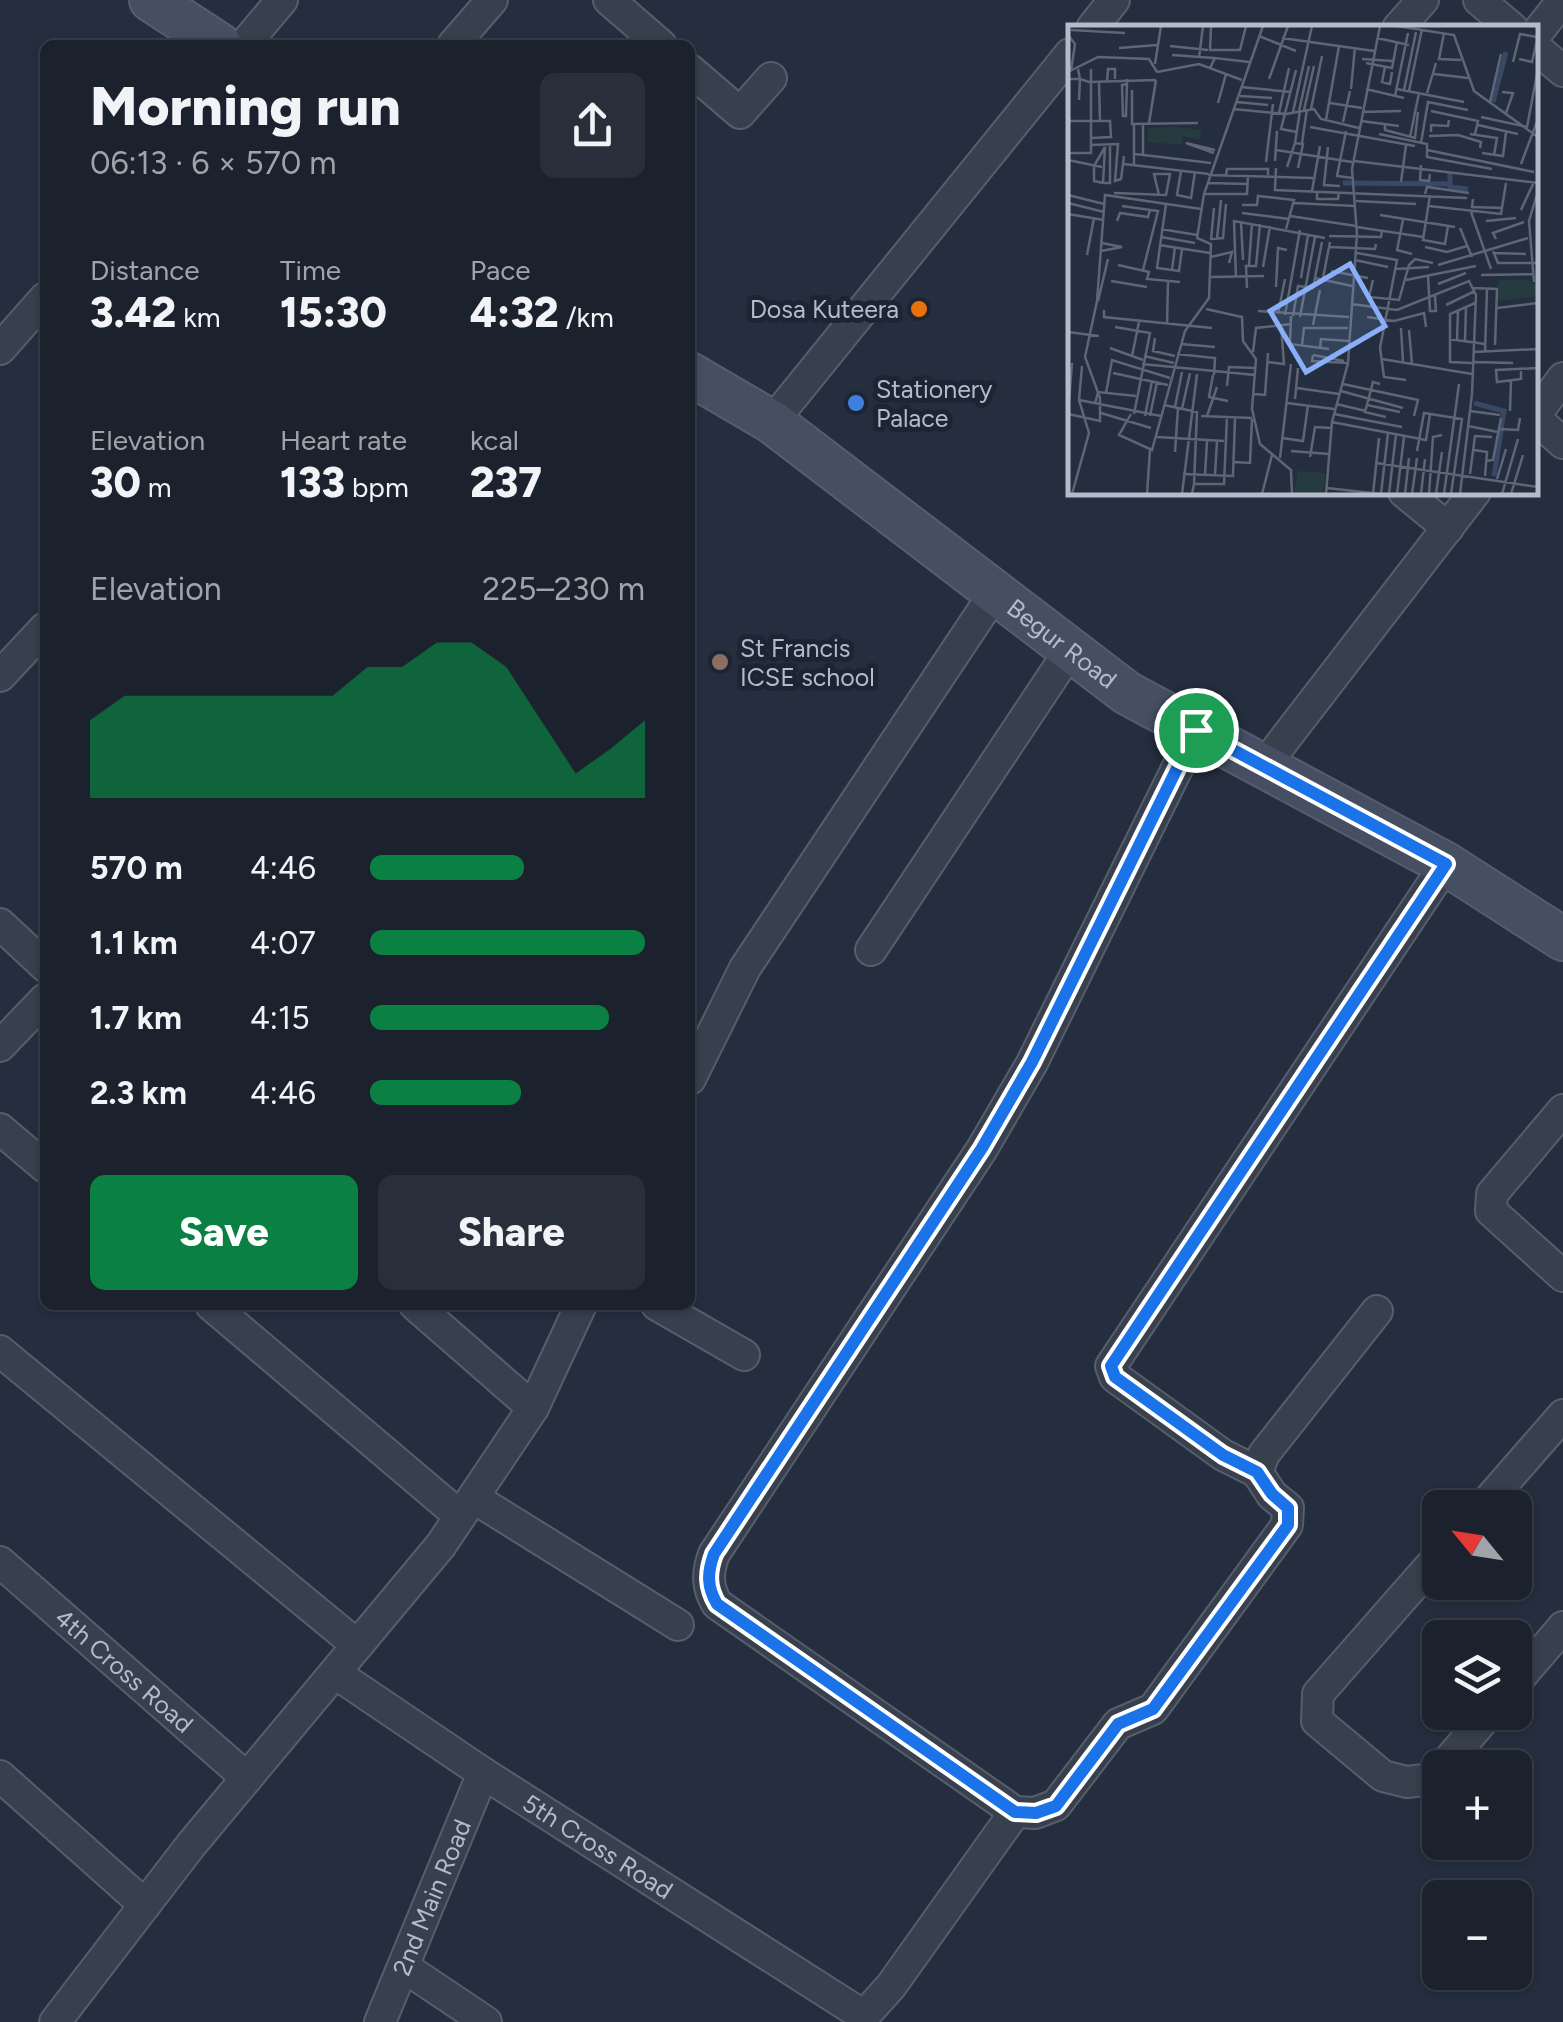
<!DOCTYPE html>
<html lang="en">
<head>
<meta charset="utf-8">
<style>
	:root { --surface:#1b222e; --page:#282f3a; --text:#f1f3f6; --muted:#a0a4aa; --line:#393f4a; --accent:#0b8043 }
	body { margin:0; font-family:Figtree,sans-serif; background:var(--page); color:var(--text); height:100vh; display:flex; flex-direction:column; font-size:38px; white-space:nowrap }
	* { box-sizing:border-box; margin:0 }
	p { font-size:32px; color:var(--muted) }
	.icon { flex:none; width:55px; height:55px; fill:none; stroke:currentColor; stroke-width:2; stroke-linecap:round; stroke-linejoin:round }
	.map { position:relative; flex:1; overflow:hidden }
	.panel { position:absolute; left:40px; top:40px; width:655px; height:1270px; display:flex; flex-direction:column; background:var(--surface); border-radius:15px; box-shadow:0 2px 8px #0004,0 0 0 2px var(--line) }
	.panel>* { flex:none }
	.needle { width:65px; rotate:300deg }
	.controls { position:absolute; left:1422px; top:1490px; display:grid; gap:20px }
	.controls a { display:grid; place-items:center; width:110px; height:110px; border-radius:15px; background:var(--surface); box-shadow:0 2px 8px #0004,0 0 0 2px var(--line); font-size:50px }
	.pin { position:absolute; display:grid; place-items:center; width:85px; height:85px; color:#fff; margin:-42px; border:5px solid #fff; border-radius:50%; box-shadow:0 2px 10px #0007 }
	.round { display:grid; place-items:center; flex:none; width:105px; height:105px; border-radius:15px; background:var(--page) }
	.head { display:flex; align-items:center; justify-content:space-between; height:170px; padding:0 50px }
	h1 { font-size:55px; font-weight:800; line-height:75px }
	.stats { display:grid; grid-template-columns:repeat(3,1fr); gap:15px; height:170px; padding:10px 50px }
	.stats div { display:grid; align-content:center }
	.stats b { font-size:42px; font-weight:800 }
	.stats small { font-size:28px; font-weight:400 }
	.stats p { font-size:28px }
	.chart { height:280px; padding:20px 50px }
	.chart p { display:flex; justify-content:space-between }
	.chart svg { width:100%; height:180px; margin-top:10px; fill:var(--accent); opacity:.7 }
	.cta { display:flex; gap:20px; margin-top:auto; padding:20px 50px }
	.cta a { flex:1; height:115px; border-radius:15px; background:var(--accent); color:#fff; font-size:40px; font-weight:800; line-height:115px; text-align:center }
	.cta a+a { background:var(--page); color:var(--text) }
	ul { padding:0 50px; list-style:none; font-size:32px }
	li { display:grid; grid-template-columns:160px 120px 1fr; align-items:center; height:75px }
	li i { height:25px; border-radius:12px; background:var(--accent) }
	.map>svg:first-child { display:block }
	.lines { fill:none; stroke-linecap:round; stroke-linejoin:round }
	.street-casing { stroke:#565e6c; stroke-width:34 }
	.secondary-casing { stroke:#565e6c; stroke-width:46 }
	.street { stroke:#38404e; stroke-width:30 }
	.secondary { stroke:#464f61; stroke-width:42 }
	.route-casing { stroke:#fff; stroke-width:20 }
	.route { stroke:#1a73e8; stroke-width:12 }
	.food-dot { fill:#e8710a; stroke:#1d2533; stroke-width:4 }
	.shop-dot { fill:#3f7fe0; stroke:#1d2533; stroke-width:4 }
	.education-dot { fill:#8d6e63; stroke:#1d2533; stroke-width:4 }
	.labels { text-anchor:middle; stroke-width:10; stroke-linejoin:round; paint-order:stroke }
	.poi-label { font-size:25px; fill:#b4bbc9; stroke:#1d2533; text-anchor:start }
	.street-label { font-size:25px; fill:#b4bbc9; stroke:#1d2533 }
	.inset-river { fill:none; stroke:#384865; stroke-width:5 }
	.inset-road { fill:none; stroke:#5e6676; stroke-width:2.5 }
	.view { fill:#8aaef8; fill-opacity:0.15; stroke:#8aaef8; stroke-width:5 }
	.inset-edge { fill:none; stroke:#b4bbc9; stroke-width:5 }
</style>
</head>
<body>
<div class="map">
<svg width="1563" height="2022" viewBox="0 0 1563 2022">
	<rect width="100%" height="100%" fill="#242e3e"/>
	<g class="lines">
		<defs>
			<g id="street">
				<polyline points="609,0 661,45"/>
				<polyline points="1479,0 1512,28"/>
				<polyline points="1092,28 1114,0"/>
				<polyline points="1398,28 1423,0"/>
				<polyline points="1536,34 1563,0"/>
				<polyline points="244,45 282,0"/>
				<polyline points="453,45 492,0"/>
				<polyline points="1536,48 1563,71"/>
				<polyline points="690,70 740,113 771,78"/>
				<polyline points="0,349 45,298"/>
				<polyline points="1536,414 1563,378"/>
				<polyline points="1536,419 1563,443"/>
				<polyline points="772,422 1070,54"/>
				<polyline points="1404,492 1448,528"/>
				<polyline points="0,676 45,628"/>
				<polyline points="1264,766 1475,492"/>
				<polyline points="0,924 45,966"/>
				<polyline points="871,950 1071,649"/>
				<polyline points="0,1046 45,999"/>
				<polyline points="690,1079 745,968 996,591"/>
				<polyline points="1563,1110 1492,1194 1491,1211 1563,1276"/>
				<polyline points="0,1129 45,1167"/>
				<polyline points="211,1305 460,1516"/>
				<polyline points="415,1305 533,1408"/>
				<polyline points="657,1305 744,1355"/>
				<polyline points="0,1351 357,1645"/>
				<polyline points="1257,1472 1223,1455 1115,1377 1111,1366 1446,864"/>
				<polyline points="474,1498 678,1625"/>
				<polyline points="1482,1508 1563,1415"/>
				<polyline points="1440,1555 1318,1694 1317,1721 1383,1776 1407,1782 1432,1779 1440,1770"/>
				<path id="s1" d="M0 1562 247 1778"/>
				<path id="s2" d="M335 1673 483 1773 864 2016 891 1986 1015 1812 1035 1813 1056 1805 1118 1724 1153 1709 1287 1525 1288 1508 1272 1495 1257 1472 1264 1454 1377 1311"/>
				<polyline points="1515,1683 1563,1627"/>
				<polyline points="1442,1768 1490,1712"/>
				<polyline points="0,1776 145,1905"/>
				<path d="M1015 1812 717 1604C707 1587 707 1573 714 1554L982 1149 1032 1063 1196 730"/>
				<polyline points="404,1967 486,2022"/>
				<polyline points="55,2022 191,1845 441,1545 533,1408 581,1305"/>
				<path id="s3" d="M380 2022 483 1773"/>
			</g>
			<g id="secondary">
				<polyline points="151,0 220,45"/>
				<path id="s4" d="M690 374 772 422 1127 693 1446 864 1563 939"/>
			</g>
		</defs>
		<use href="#street" class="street-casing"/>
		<use href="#secondary" class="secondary-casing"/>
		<use href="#street" class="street"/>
		<use href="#secondary" class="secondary"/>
	</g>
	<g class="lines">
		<defs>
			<path id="route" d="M1196 730 1446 864 1111 1366 1115 1377 1223 1455 1257 1472 1272 1494 1288 1508V1525L1153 1709 1118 1724 1056 1806 1036 1813 1015 1812 717 1604C707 1587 707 1573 714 1554L982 1148 1032 1062Z"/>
		</defs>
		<use href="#route" class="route-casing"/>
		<use href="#route" class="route"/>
	</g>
	<circle class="food-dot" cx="919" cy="309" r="10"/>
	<circle class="shop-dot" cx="856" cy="403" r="10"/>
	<circle class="education-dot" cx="720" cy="662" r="10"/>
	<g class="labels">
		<g class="poi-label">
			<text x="899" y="318" text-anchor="end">Dosa Kuteera</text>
			<text x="876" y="398">Stationery<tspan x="876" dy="29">Palace</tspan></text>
			<text x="740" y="657">St Francis<tspan x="740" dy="29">ICSE school</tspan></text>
		</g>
		<g class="street-label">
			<text dy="9" stroke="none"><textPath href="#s4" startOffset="460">Begur Road</textPath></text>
			<text dy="9" stroke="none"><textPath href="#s1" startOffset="165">4th Cross Road</textPath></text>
			<text dy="9" stroke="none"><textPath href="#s2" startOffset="315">5th Cross Road</textPath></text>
			<text dy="9" stroke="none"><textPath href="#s3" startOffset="135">2nd Main Road</textPath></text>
		</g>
	</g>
	<g transform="translate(1068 25)">
		<rect width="470" height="470" fill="#242e3e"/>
		<path d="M80 103 107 102 134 105 131 115 115 111 113 120 80 117ZM430 255H459L470 260V271L430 276ZM230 446 257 448 255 469 226 468Z" fill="#263b3f"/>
		<path class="inset-river" d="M425 77 438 27M382 148V162L400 164M275 158 382 159M406 378 436 386 426 451"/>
		<path class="inset-road" d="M143 1 142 25H172L178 1M329 1 386 10 406 66 470 112M3 5 57 8M376 8 371 34 393 35M0 10 7 19 3 46M191 11 228 26M214 13 306 26M309 13 341 20M102 21 140 25M51 23 89 20M104 30 146 33M131 33 135 1M294 34 325 36M451 34 464 37 470 11M445 37 452 9 469 12M298 38 324 43 329 17M87 39 93 1M317 42 314 57 322 59 324 47M142 43 147 33 181 37M10 44 12 54 21 57 88 55M228 45 213 104 229 107M0 47 30 32 81 34 89 47M89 47 131 39 174 55M366 49 400 53M1 54H12L11 75M59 54V59L58 91H55L54 60 59 59M201 54 220 1M31 57 32 96M39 57 40 44H47V54M173 62 223 67M283 64 287 22M298 64 336 73M329 64 396 77M64 65V99L130 98M336 65 348 7M341 66 354 4M434 67 445 68 438 88M359 68 368 38M172 71 204 73M327 71 340 8M169 77 200 80M422 77 433 29M150 78 158 49M262 78 294 83M165 84 218 89 246 84 253 94 291 103M243 84 254 31M236 85 246 41M231 86 241 41M363 86 410 96 407 109M225 87 244 1M294 87 333 86M211 88 221 43M413 92 459 102 470 44M258 95 271 21M1 96H42L43 112 23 113M293 96 331 101M275 97 282 66M81 98 88 55M75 99V130M317 99V105L347 113 350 87M66 100V140M410 100 450 109M242 102 347 121M278 106 269 151 285 153M363 107V100L380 101 381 95M311 109 359 119V125M402 109 429 113 426 130M361 111 390 110 413 117 412 123M342 112 351 68M227 118 232 86M234 118 239 84M353 118 360 77 400 85M23 120 50 119 47 156 53 154 56 131M260 122 256 160 272 161M208 125 284 137M359 125 466 147M359 125V132L424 144M1 128H23V44M146 128 118 118 147 125M414 128 435 131 438 107M67 129 143 138M0 135 34 142M207 136 209 106M286 136 470 158M198 137 205 79M0 139 1 93M56 139 141 149M453 139 470 94M353 140 352 155 361 156 362 149M219 142 227 118 235 119 230 143M208 143 207 165 399 173M113 146 109 170 123 173 127 147M140 150 245 153M158 150 159 144H200V150M333 157 338 120M35 158H42V120M35 158 26 156V141L37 122M35 158 37 122M139 158 180 159M244 166 252 121M249 167V174H270L271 167M46 168 98 170 102 149H86L91 170M136 169H179L180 150M357 169 359 162 401 168M0 170 36 179M362 170 355 215 377 219 380 201M405 174 404 182 435 183M288 176 348 179M0 178 36 187M226 178 287 181M98 179 89 243 104 245M174 180H189L190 171 226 175 218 204M54 181 90 186 75 245M361 181 433 189 438 158M453 185 466 157M403 187 423 244M174 188 221 194M0 189 36 195M312 190 387 202M222 191 288 201M335 195 329 225 344 229M49 196 52 188 80 192 82 185M418 196 448 193M173 197 175 235M289 202 355 212M392 203 404 232M93 204 129 210M261 211 313 212 314 206M93 212 127 218M143 214 155 213 158 179M149 214 153 175M428 214 425 208 456 197M143 215 146 183M91 220 142 228M107 222 104 245 111 246 114 224M262 222 307 224 308 219M357 222 379 227 399 221M33 226 54 222 34 218M425 226 430 238H470M289 228 329 235 312 323 316 352 338 355M426 228 458 229M19 230 26 193M143 232 164 227 161 238M287 235 320 242M50 240 81 247 79 254 112 257M181 240 184 198M370 240 460 213M195 242 202 201M327 244 361 242M263 246 300 253M413 250 465 249M360 251 362 286H368L367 271M143 252 196 251M168 253 166 196 257 213M233 253 240 210M247 253 284 261M255 253 262 217M305 255 301 272 331 275 341 240 347 234 365 238M338 255 408 241M43 256 79 262M466 257 461 196 470 166M370 259 398 248M208 262 210 223 219 225M179 263 178 241H188L192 199M405 263 429 264 427 320M30 276 40 234M283 279 329 285 401 256 408 270 404 369 392 469M378 280 407 266M429 283 470 278M138 284 174 292 175 316 188 334 184 384 192 419 223 445 224 469M36 285V292L144 303M190 286 281 292M210 289 217 254M217 290 232 205M223 291 222 319 261 324M225 291 230 261 245 263 254 217M232 292 247 212M299 292 326 296 356 288 358 302M99 299 100 257M245 300 252 265M47 302 82 308 66 389M333 303 335 337M341 305 344 339M0 307 31 311M87 313 85 326 107 331M381 314 417 319M389 315 390 285M397 316 398 282M113 319 147 322M234 320 236 303H280M42 323 75 335M252 323 253 314 281 316M185 327 188 303 223 299M405 327 470 324M417 327 419 264M109 329 147 333 146 350M245 330 244 336 280 338M245 330 276 336M64 331 71 297M76 331 106 338M314 334 404 349M199 337 216 339 213 300M404 337 445 338M404 338 382 337V289L407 278M74 339 187 350M453 346V354L429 357 428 345 470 343M45 348 100 360M145 350 141 372 160 376M275 359 350 375 346 391M312 359 305 357 297 387 318 392M159 361 161 342 188 343M229 363 271 369M273 366 335 383M38 368 44 335 102 353M186 369 197 370 200 328M227 374 230 343M11 375 93 391M1 378 4 338M219 378 266 384M27 379 30 367 68 371M268 379 298 386M96 380 129 387 126 459M299 380 332 387M107 382 114 347M114 384 122 348M402 386 432 390M442 386 443 355M33 388 83 403M0 389 32 396V373L17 332 29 276 37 170 133 184M63 389 51 410 84 425 117 306 141 273 143 219 129 213 136 169 195 1M266 389 334 402M77 391 84 356M82 391 89 357M133 391 184 393M139 391 149 362M264 397 358 415 362 389M400 401 430 407M431 404 450 405 452 393M89 412 156 416M214 413 235 416 240 380M406 425 419 427 417 451M223 426 261 429M349 426 356 388 394 394 383 469M107 427 110 383M242 432 247 402 263 403M212 433 223 339M418 436 425 435 433 393M166 437 182 438 184 394M308 438 470 462M115 449 165 451 167 393M402 449 407 411 424 412M137 450 139 416M147 450 149 416M429 454 438 424M259 463 313 469M4 469 21 408 11 375 14 341M79 469 82 425M114 469 129 349M124 469 126 459H156L159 392M194 469 204 430M258 469 264 397 280 338 289 209 284 144 312 1M305 469 311 413M313 469 320 408M321 469 328 409M329 469 336 412M337 469 341 433M344 469 349 433M353 469 357 434M361 469 365 412 374 410M368 469 374 427M376 469 391 359M434 469 450 414M443 469 455 430"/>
		<path class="view" d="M282 239 317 301 238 347 202 286Z"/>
		<rect width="470" height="470" class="inset-edge"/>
	</g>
</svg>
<div class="controls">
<a><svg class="needle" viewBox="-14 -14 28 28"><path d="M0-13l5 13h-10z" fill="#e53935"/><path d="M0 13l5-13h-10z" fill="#a0a4aa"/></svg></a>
<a><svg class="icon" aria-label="layers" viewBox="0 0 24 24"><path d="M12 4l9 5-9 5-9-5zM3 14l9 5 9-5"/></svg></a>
<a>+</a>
<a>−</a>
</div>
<div class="pin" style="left:1196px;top:730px;background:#1e9e55"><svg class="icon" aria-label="arrive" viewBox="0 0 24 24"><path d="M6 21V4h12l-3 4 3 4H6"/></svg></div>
<section class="panel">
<div class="head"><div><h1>Morning run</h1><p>06:13 · 6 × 570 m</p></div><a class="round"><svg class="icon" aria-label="share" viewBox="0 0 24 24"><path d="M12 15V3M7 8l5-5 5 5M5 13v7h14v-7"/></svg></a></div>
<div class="stats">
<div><p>Distance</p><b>3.42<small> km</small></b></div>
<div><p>Time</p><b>15:30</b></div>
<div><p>Pace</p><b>4:32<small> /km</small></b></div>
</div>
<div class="stats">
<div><p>Elevation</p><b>30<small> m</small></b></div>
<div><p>Heart rate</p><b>133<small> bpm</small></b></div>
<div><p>kcal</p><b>237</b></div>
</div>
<div class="chart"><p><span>Elevation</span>225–230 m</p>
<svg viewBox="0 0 160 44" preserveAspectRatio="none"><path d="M0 44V25L10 19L20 19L30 19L40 19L50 19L60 19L70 19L80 12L90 12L100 6L110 6L120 12L130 25L140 38L150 32L160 25V44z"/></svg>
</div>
<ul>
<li><b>570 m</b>4:46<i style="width:56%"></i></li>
<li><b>1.1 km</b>4:07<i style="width:100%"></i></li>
<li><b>1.7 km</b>4:15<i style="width:87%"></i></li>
<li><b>2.3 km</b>4:46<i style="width:55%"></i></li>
</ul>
<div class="cta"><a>Save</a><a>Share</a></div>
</section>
</div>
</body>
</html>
